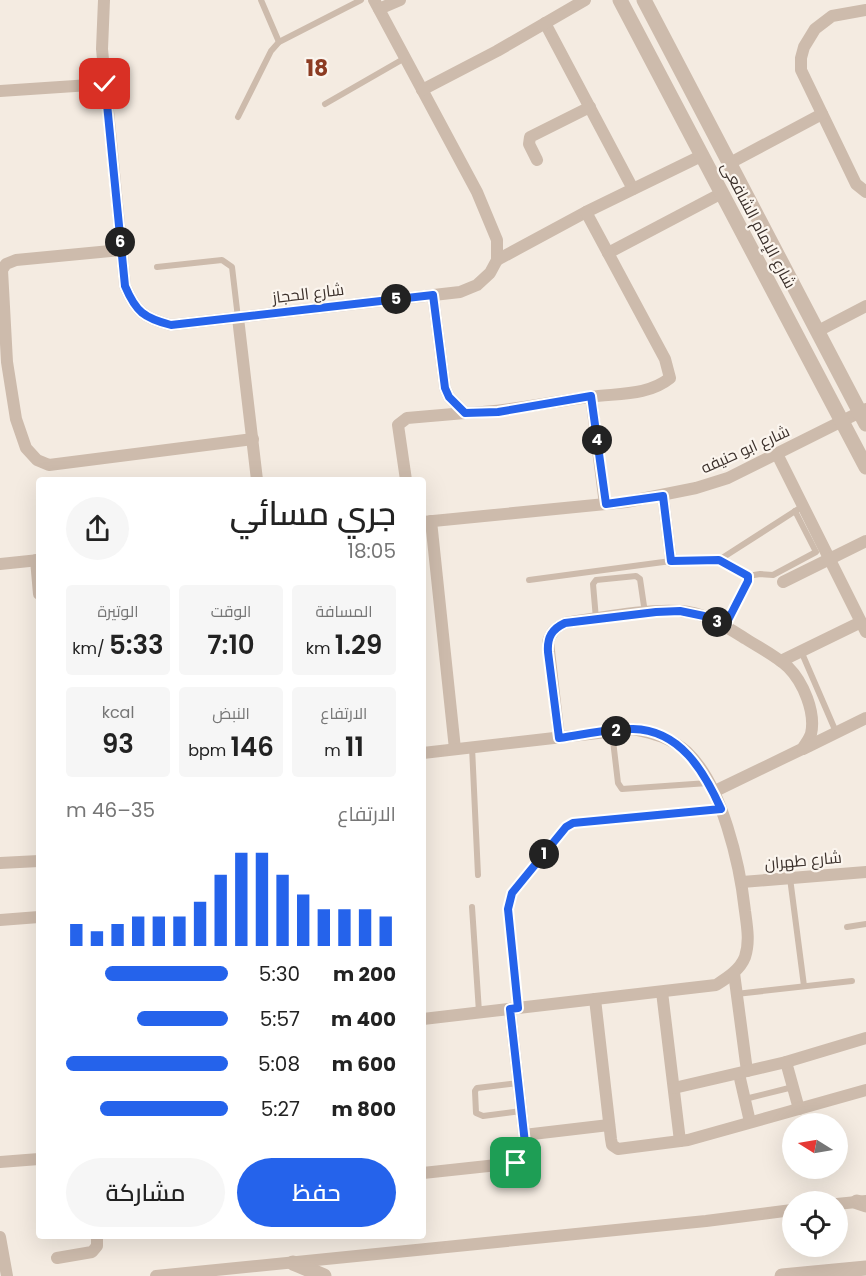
<!DOCTYPE html>
<html lang="ar">
<head>
<meta charset="utf-8">
<style>
	:root { --surface:#fff; --page:#f6f6f6; --text:#222; --muted:#767676; --accent:#2563eb }
	body { margin:0; font-family:Poppins,Cairo,sans-serif; background:var(--page); color:var(--text); direction:rtl; height:100vh; display:flex; flex-direction:column; font-size:22px; white-space:nowrap }
	* { box-sizing:border-box; margin:0 }
	p { font-size:20px; color:var(--muted) }
	.icon { flex:none; width:33px; height:33px; fill:none; stroke:currentColor; stroke-width:2; stroke-linecap:round; stroke-linejoin:round }
	.map { position:relative; flex:1; overflow:hidden; direction:ltr }
	.sheet { position:absolute; left:36px; top:477px; width:390px; height:762px; display:flex; flex-direction:column; background:var(--surface); border-radius:6px; box-shadow:0 6px 24px #0002; direction:rtl }
	.sheet>* { flex:none }
	.needle { width:39px; rotate:281deg }
	.buttons { position:absolute; left:782px; top:1113px; display:grid; gap:12px }
	.buttons a { display:grid; place-items:center; width:66px; height:66px; border-radius:50%; background:var(--surface); box-shadow:0 6px 24px #0002; font-size:30px }
	.pin { position:absolute; display:grid; place-items:center; width:51px; height:51px; color:#fff; margin:-26px; border-radius:12px; box-shadow:0 3px 9px #0006 }
	.km { position:absolute; width:30px; height:30px; margin:-15px; border-radius:50%; background:#222; color:#fff; font-size:16px; line-height:30px; text-align:center }
	.round { display:grid; place-items:center; flex:none; width:63px; height:63px; border-radius:32px; background:var(--page) }
	.summary { display:flex; align-items:center; justify-content:space-between; height:102px; padding:0 30px }
	h1 { font-size:33px; font-weight:600; line-height:45px }
	.metrics { display:grid; grid-template-columns:repeat(3,1fr); gap:9px; height:102px; padding:6px 30px }
	.metrics div { display:grid; align-content:center; border-radius:6px; background:var(--page); text-align:center }
	.metrics b { font-size:26px; font-weight:600 }
	.metrics small { font-size:16px; font-weight:400 }
	.metrics p { font-size:16px }
	.chart { height:168px; padding:12px 30px }
	.chart p { display:flex; justify-content:space-between }
	.chart svg { width:100%; height:108px; margin-top:6px; stroke:var(--accent); stroke-width:6 }
	.cta { display:flex; gap:12px; margin-top:auto; padding:12px 30px }
	.cta a { flex:1; height:69px; border-radius:36px; background:var(--accent); color:#fff; font-size:24px; font-weight:600; line-height:69px; text-align:center }
	.cta a+a { background:var(--page); color:var(--text) }
	ul { padding:0 30px; list-style:none; font-size:20px }
	li { display:grid; grid-template-columns:96px 72px 1fr; align-items:center; height:45px }
	li i { height:15px; border-radius:8px; background:var(--accent) }
	.map>svg:first-child { display:block }
	.lines { fill:none; stroke-linecap:round; stroke-linejoin:round }
	.service { stroke:#cdbbac; stroke-width:6 }
	.minor { stroke:#cdbbac; stroke-width:12 }
	.tertiary { stroke:#cdbbac; stroke-width:15 }
	.route-casing { stroke:#fff; stroke-width:12 }
	.route { stroke:#2563eb; stroke-width:8 }
	.labels { text-anchor:middle; stroke-width:4.5; stroke-linejoin:round; paint-order:stroke }
	.street-label { font-size:16px; fill:#3b302b; stroke:#fbf5ee }
	.district-label { font-size:22px; font-weight:bold; fill:#8c3b22; stroke:#fbf5ee }
</style>
</head>
<body>
<div class="map">
<svg width="866" height="1276" viewBox="0 0 866 1276">
	<rect width="100%" height="100%" fill="#f4ebe1"/>
	<g class="lines">
		<g class="service">
			<polyline points="261,0 279,42"/>
			<polyline points="325,104 405,58"/>
			<polyline points="238,117 271,51 279,42 361,0"/>
			<polyline points="157,267 222,260 232,267 238,318"/>
			<polyline points="719,560 748,576 748,581 725,626"/>
			<polyline points="748,576 760,574 773,575 816,552 795,511"/>
			<polyline points="529,580 671,561 719,560 803,506"/>
			<polyline points="596,619 593,584 596,580 636,576 640,579 645,613"/>
			<polyline points="801,651 836,732"/>
			<polyline points="612,732 618,783 622,789 708,783"/>
			<polyline points="472,747 478,875"/>
			<polyline points="790,878 804,986"/>
			<polyline points="472,907 479,1012"/>
			<polyline points="847,927 866,924"/>
			<polyline points="736,994 852,981"/>
			<polyline points="518,1008 509,900 512,893 566,827 580,821 721,809"/>
			<polyline points="518,1083 477,1088 475,1091 476,1113 483,1116 521,1111"/>
			<polyline points="745,1099 793,1087"/>
		</g>
		<g class="minor">
			<path d="M104 0 102 49 125 286C136 312 144 318 171 325L460 292 477 285 490 273 497 260V240L477 192 374 0"/>
			<polyline points="379,9 400,0"/>
			<polyline points="866,10 832,16 815,29 804,47 801,58 801,70 856,184 866,192"/>
			<polyline points="545,23 633,189"/>
			<polyline points="422,90 497,51 585,0"/>
			<polyline points="0,91 105,84"/>
			<polyline points="537,160 529,144 530,137 590,107"/>
			<polyline points="730,163 822,114"/>
			<polyline points="121,250 16,260 6,264 2,270 7,362 16,419 26,448 37,460 49,465 253,439"/>
			<polyline points="608,253 722,193"/>
			<polyline points="497,260 586,212 701,156"/>
			<path d="M433 295 445 388 449 397 465 413C508 412 548 402 590 397 617 393 648 396 670 378L665 359 586 212"/>
			<polyline points="238,318 257,480"/>
			<polyline points="818,331 866,306"/>
			<polyline points="591,396 605,504"/>
			<polyline points="777,454 866,632"/>
			<polyline points="406,480 398,425 407,418 465,413"/>
			<polyline points="663,496 671,561"/>
			<polyline points="431,521 455,749"/>
			<polyline points="423,522 626,502 696,488 728,478 866,409"/>
			<polyline points="36,560 39,594"/>
			<polyline points="0,564 39,560"/>
			<polyline points="783,582 866,541"/>
			<polyline points="781,661 861,622"/>
			<path d="M559 738 548 642C551 632 555 628 565 623 601 618 643 609 679 611 704 612 725 626 746 639 760 648 776 656 788 667 803 682 816 712 811 734 809 739 805 745 802 749L713 792"/>
			<polyline points="803,749 866,718"/>
			<path d="M423 753 633 729C654 733 671 738 687 752 722 785 740 865 745 911 747 926 750 942 745 957 740 970 727 978 716 985L423 1019"/>
			<polyline points="0,863 39,861"/>
			<polyline points="742,882 866,872"/>
			<polyline points="0,920 39,917"/>
			<polyline points="734,973 747,1071"/>
			<polyline points="662,992 680,1141"/>
			<polyline points="595,999 611,1139 612,1145 618,1149 688,1140 866,1090"/>
			<polyline points="786,1062 799,1109"/>
			<polyline points="739,1074 750,1122"/>
			<polyline points="674,1088 786,1062 866,1038"/>
			<polyline points="524,1135 609,1125"/>
			<polyline points="0,1162 39,1159"/>
			<polyline points="423,1173 516,1163 523,1159 526,1152 510,1009"/>
			<polyline points="837,1204 866,1201"/>
			<polyline points="0,1237 7,1276"/>
			<polyline points="57,1258 92,1252 97,1246 97,1236"/>
			<polyline points="156,1276 706,1221 792,1210"/>
		</g>
		<g class="tertiary">
			<polyline points="620,0 866,467"/>
			<polyline points="644,0 866,424"/>
			<polyline points="857,1202 866,1205"/>
			<polyline points="293,1263 324,1276"/>
			<polyline points="782,1276 866,1268"/>
		</g>
	</g>
	<g class="lines">
		<defs>
			<path id="route" d="M105 84 125 286C136 312 144 318 171 325L433 295 445 388 449 397 465 413 498 412 591 396 606 504 663 496 671 561 719 560 748 576V581L725 626 704 616 680 611 656 612 565 623C552 629 547 637 548 652L559 738C583 735 609 728 633 729 680 730 704 771 721 809L573 823 566 827 512 893 508 909 518 1008 510 1009 526 1152 523 1159 516 1163"/>
		</defs>
		<use href="#route" class="route-casing"/>
		<use href="#route" class="route"/>
	</g>
	<g class="labels">
		<g class="street-label">
			<text transform="translate(759 225) rotate(62)" y="6">شارع الإمام الشافعى</text>
			<text transform="translate(308 293) rotate(-7)" y="6">شارع الحجاز</text>
			<text transform="translate(745 449) rotate(-24)" y="6">شارع ابو حنيفه</text>
			<text transform="translate(803 860) rotate(-5)" y="6">شارع طهران</text>
		</g>
		<g class="district-label">
			<text x="317" y="76">18</text>
		</g>
	</g>
</svg>
<div class="buttons">
<a><svg class="needle" viewBox="-14 -14 28 28"><path d="M0-13l5 13h-10z" fill="#e53935"/><path d="M0 13l5-13h-10z" fill="#767676"/></svg></a>
<a><svg class="icon" aria-label="locate" viewBox="0 0 24 24"><circle cx="12" cy="12" r="6"/><path d="M12 2v4M12 18v4M2 12h4M18 12h4"/></svg></a>
</div>
<div class="pin" style="left:516px;top:1163px;background:#1e9e55"><svg class="icon" aria-label="arrive" viewBox="0 0 24 24"><path d="M6 21V4h12l-3 4 3 4H6"/></svg></div>
<div class="pin" style="left:105px;top:84px;background:#d93025"><svg class="icon" aria-label="check" viewBox="0 0 24 24"><path d="M5 12l5 5 9-10"/></svg></div>
<b class="km" style="left:544px;top:854px">1</b>
<b class="km" style="left:616px;top:731px">2</b>
<b class="km" style="left:717px;top:622px">3</b>
<b class="km" style="left:597px;top:440px">4</b>
<b class="km" style="left:396px;top:299px">5</b>
<b class="km" style="left:120px;top:242px">6</b>
<section class="sheet">
<div class="summary"><div><h1>جري مسائي</h1><p>18:05</p></div><a class="round"><svg class="icon" aria-label="share" viewBox="0 0 24 24"><path d="M12 15V3M7 8l5-5 5 5M5 13v7h14v-7"/></svg></a></div>
<div class="metrics">
<div><p>المسافة</p><b>1.29<small> km</small></b></div>
<div><p>الوقت</p><b>7:10</b></div>
<div><p>الوتيرة</p><b>5:33<small> /km</small></b></div>
</div>
<div class="metrics">
<div><p>الارتفاع</p><b>11<small> m</small></b></div>
<div><p>النبض</p><b>146<small> bpm</small></b></div>
<div><p>kcal</p><b>93</b></div>
</div>
<div class="chart"><p><span>الارتفاع</span>35–46 m</p>
<svg viewBox="0 0 160 44" preserveAspectRatio="none"><path d="M5 44V35M15 44V38M25 44V35M35 44V32M45 44V32M55 44V32M65 44V26M75 44V15M85 44V6M95 44V6M105 44V15M115 44V23M125 44V29M135 44V29M145 44V29M155 44V32"/></svg>
</div>
<ul>
<li><b>200 m</b>5:30<i style="width:76%"></i></li>
<li><b>400 m</b>5:57<i style="width:56%"></i></li>
<li><b>600 m</b>5:08<i style="width:100%"></i></li>
<li><b>800 m</b>5:27<i style="width:79%"></i></li>
</ul>
<div class="cta"><a>حفظ</a><a>مشاركة</a></div>
</section>
</div>
</body>
</html>
